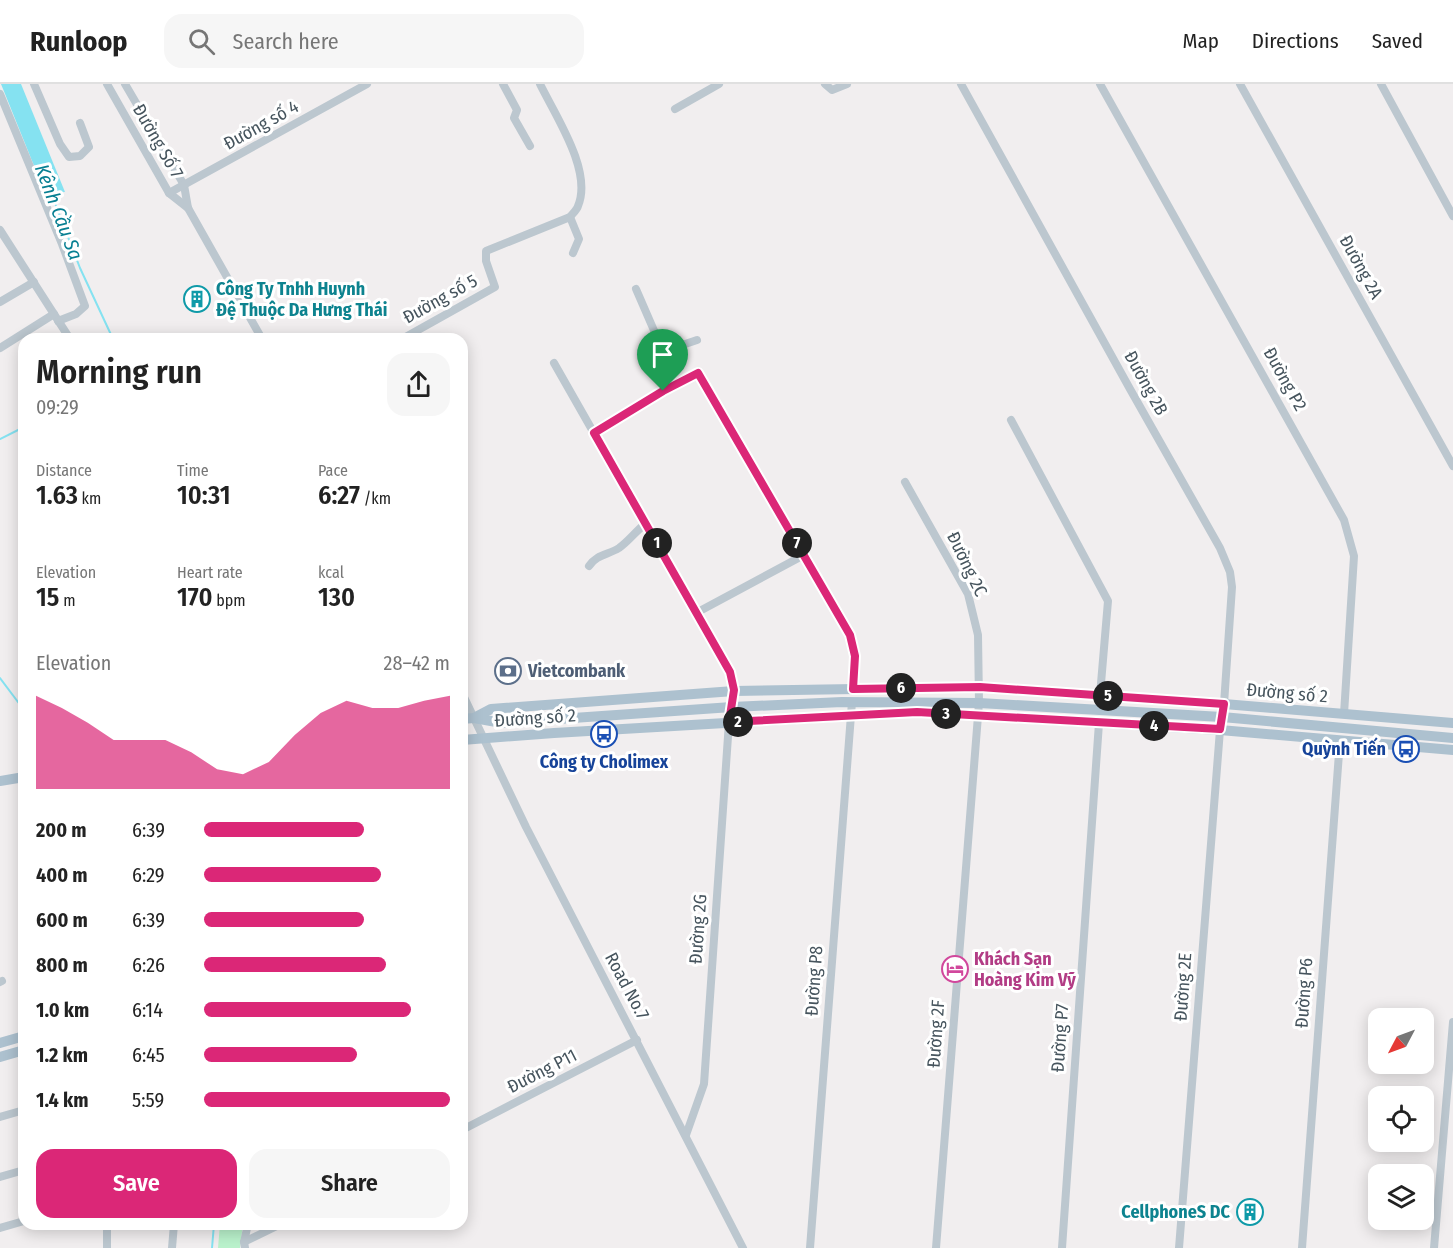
<!DOCTYPE html>
<html lang="en">
<head>
<meta charset="utf-8">
<style>
	:root { --surface:#fff; --page:#f6f6f6; --text:#222; --muted:#767676; --line:#e0e0e0; --accent:#db2777 }
	body { margin:0; font-family:"Fira Sans Condensed",sans-serif; background:var(--page); color:var(--text); height:100vh; display:flex; flex-direction:column; font-size:22px; white-space:nowrap }
	* { box-sizing:border-box; margin:0 }
	p { font-size:20px; color:var(--muted) }
	.icon { flex:none; width:33px; height:33px; fill:none; stroke:currentColor; stroke-width:2; stroke-linecap:round; stroke-linejoin:round }
	.map { position:relative; flex:1; overflow:hidden }
	.panel { position:absolute; left:18px; top:249px; width:450px; height:897px; display:flex; flex-direction:column; background:var(--surface); border-radius:18px; box-shadow:0 3px 15px #0003 }
	.panel>* { flex:none }
	.needle { width:39px; rotate:229deg }
	.tools { position:absolute; left:1368px; top:924px; display:grid; gap:12px }
	.tools a { display:grid; place-items:center; width:66px; height:66px; border-radius:12px; background:var(--surface); box-shadow:0 3px 15px #0003; font-size:30px }
	.pin { position:absolute; display:grid; place-items:center; width:51px; height:51px; color:#fff; margin:-62px -26px; border-radius:50% 50% 50% 0; rotate:-45deg; box-shadow:0 0 6px #0007 }
	.pin .icon { rotate:45deg }
	.km { position:absolute; width:30px; height:30px; margin:-15px; border-radius:50%; background:#222; color:#fff; font-size:16px; line-height:30px; text-align:center }
	.round { display:grid; place-items:center; flex:none; width:63px; height:63px; border-radius:18px; background:var(--page) }
	.head { display:flex; align-items:center; justify-content:space-between; height:102px; padding:0 18px }
	h1 { font-size:33px; font-weight:600; line-height:45px }
	.stats { display:grid; grid-template-columns:repeat(3,1fr); gap:9px; height:102px; padding:6px 18px }
	.stats div { display:grid; align-content:center }
	.stats b { font-size:26px; font-weight:600 }
	.stats small { font-size:16px; font-weight:400 }
	.stats p { font-size:16px }
	.chart { height:168px; padding:12px 18px }
	.chart p { display:flex; justify-content:space-between }
	.chart svg { width:100%; height:108px; margin-top:6px; fill:var(--accent); opacity:.7 }
	.primary-button { display:flex; gap:12px; margin-top:auto; padding:12px 18px }
	.primary-button a { flex:1; height:69px; border-radius:18px; background:var(--accent); color:#fff; font-size:24px; font-weight:600; line-height:69px; text-align:center }
	.primary-button a+a { background:var(--page); color:var(--text) }
	ul { padding:0 18px; list-style:none; font-size:20px }
	li { display:grid; grid-template-columns:96px 72px 1fr; align-items:center; height:45px }
	li i { height:15px; border-radius:8px; background:var(--accent) }
	header { display:flex; align-items:center; gap:36px; box-sizing:border-box; height:84px; padding:0 30px; background:var(--surface); border-bottom:2px solid var(--line) }
	header strong { font-size:28px }
	nav { display:flex; gap:33px; margin-inline-start:auto; font-size:21px }
	.search { width:420px; height:54px; background:var(--page); display:flex; align-items:center; gap:15px; box-sizing:border-box; padding:0 21px; border-radius:18px; color:var(--muted); font-size:22px }
	.map>svg:first-child { display:block }
	.green { fill:#baf2cc }
	.water { fill:#85e2f1 }
	.lines { fill:none; stroke-linecap:round; stroke-linejoin:round }
	.stream { stroke:#85e2f1; stroke-width:2 }
	.minor { stroke:#bcc7cf; stroke-width:8 }
	.major { stroke:#adc1cf; stroke-width:10 }
	.route-casing { stroke:#fff; stroke-width:12 }
	.route { stroke:#db2777; stroke-width:8 }
	.labels { text-anchor:middle; stroke-width:6; stroke-linejoin:round; paint-order:stroke }
	.street-label { font-size:18px; fill:#46545d; stroke:#fff }
	.culture-label { font-size:18px; font-weight:bold; fill:#0d838f; stroke:#fff; text-anchor:start }
	.service-label { font-size:18px; font-weight:bold; fill:#4e5e75; stroke:#fff; text-anchor:start }
	.transit-label { font-size:18px; font-weight:bold; fill:#164399; stroke:#fff; text-anchor:end }
	.hotel-label { font-size:18px; font-weight:bold; fill:#b23c85; stroke:#fff; text-anchor:start }
	.water-label { font-size:20px; font-style:italic; fill:#077f92; stroke:#fff }
</style>
</head>
<body>
<header>
<strong>Runloop</strong>
<div class="search"><svg class="icon" aria-label="search" viewBox="0 0 24 24"><circle cx="10" cy="10" r="6"/><path d="M15 15l6 6"/></svg>Search here</div>
<nav><a>Map</a><a>Directions</a><a>Saved</a></nav>
</header>
<div class="map">
<svg width="1453" height="1164" viewBox="0 0 1453 1164">
	<rect width="100%" height="100%" fill="#f1eeef"/>
	<polygon class="green" points="220,1140 243,1140 240,1164 218,1164"/>
	<polygon class="water" points="1,0 21,0 65,108 45,109"/>
	<g class="lines">
		<g class="stream">
			<polyline points="50,106 80,184 113,255"/>
			<polyline points="0,355 24,343"/>
			<polyline points="0,594 24,626"/>
			<polyline points="212,1164 214,1140"/>
		</g>
		<g class="minor">
			<polyline points="34,0 60,60 69,73 80,72 89,63 80,39"/>
			<polyline points="107,0 169,109 188,124"/>
			<polyline points="125,0 184,101 188,124 262,255"/>
			<polyline points="503,0 517,26 514,34 530,62"/>
			<polyline points="825,0 832,6 847,0"/>
			<polyline points="961,0 1130,305 1220,464 1230,488 1232,503 1224,620 1220,646 1179,1164"/>
			<polyline points="1100,0 1344,436 1354,472 1344,630"/>
			<polyline points="1240,0 1453,382"/>
			<polyline points="1381,0 1453,132"/>
			<polyline points="0,10 62,160 85,222 76,230 58,237"/>
			<polyline points="675,25 719,0"/>
			<polyline points="169,109 367,0"/>
			<polyline points="570,133 579,155 573,169"/>
			<polyline points="0,146 70,255"/>
			<polyline points="0,218 34,198"/>
			<path d="M402 255 495 203 486 177V167L570 133C572 130 577 126 578 122 593 87 555 31 540 0"/>
			<polyline points="0,264 54,230"/>
			<polyline points="659,269 697,256"/>
			<polyline points="554,279 730,588 734,607 729,638 704,1000 686,1051"/>
			<polyline points="663,307 698,289 850,551 855,572 853,605"/>
			<polyline points="1011,336 1108,517 1100,611"/>
			<polyline points="594,349 663,307 666,297 665,284 659,269 659,258 636,205"/>
			<polyline points="905,398 968,510 978,551 979,619 936,1164"/>
			<path d="M589 482C597 470 608 471 619 464 629 457 636 447 645 440"/>
			<polyline points="696,529 804,471"/>
			<polyline points="462,609 526,743 743,1164"/>
			<polyline points="0,898 2,897"/>
			<polyline points="0,1033 24,1026"/>
			<polyline points="462,1046 637,956"/>
			<polyline points="0,1093 24,1086"/>
			<polyline points="0,1144 24,1137"/>
			<polyline points="244,1158 281,1140"/>
			<polyline points="107,1164 107,1140"/>
			<polyline points="172,1164 174,1140"/>
			<polyline points="245,1164 244,1158 248,1140"/>
			<polyline points="810,1164 852,618"/>
			<polyline points="1062,1164 1099,639"/>
			<polyline points="1302,1164 1340,656"/>
			<polyline points="1434,1164 1453,938"/>
		</g>
		<g class="major">
			<polyline points="474,634 502,639 732,623 842,618 979,619 1222,633 1453,654"/>
			<polyline points="462,635 474,634 491,625 734,607 980,603 1224,620 1453,639"/>
			<polyline points="462,656 554,649 917,628 1220,646 1453,666"/>
			<polyline points="0,697 24,693"/>
			<polyline points="0,959 24,952"/>
			<polyline points="0,973 24,966"/>
		</g>
	</g>
	<g class="lines">
		<defs>
			<polygon id="route" points="698,289 850,551 855,572 853,605 980,603 1224,620 1220,645 917,628 729,638 734,606 730,588 594,349 663,307"/>
		</defs>
		<use href="#route" class="route-casing"/>
		<use href="#route" class="route"/>
	</g>
	<defs>
		<symbol id="building-ring" viewBox="-11 -11 22 22"><circle r="9.5" fill="#fff" stroke="#0f9aa8" stroke-width="1.5"/><path d="M-4-6H4V6H1V3H-1V6H-4ZM-2.5-4.3h1.7v1.8h-1.7ZM.8-4.3h1.7v1.8H.8ZM-2.5-1h1.7V.8h-1.7ZM.8-1h1.7V.8H.8Z" fill="#0f9aa8"/></symbol>
		<symbol id="bank-ring" viewBox="-11 -11 22 22"><circle r="9.5" fill="#fff" stroke="#5c6f8a" stroke-width="1.5"/><path d="M-6-4H6V4H-6ZM0-2.3a2.3 2.3 0 1 0 0 4.6a2.3 2.3 0 1 0 0-4.6Z" fill="#5c6f8a"/></symbol>
		<symbol id="bus-ring" viewBox="-11 -11 22 22"><circle r="9.5" fill="#fff" stroke="#1a4fb4" stroke-width="1.5"/><path d="M-5-6H5V4H4V6H2V4H-2V6H-4V4H-5ZM-3.5-4V0h7V-4ZM-3.5 1.2v1.5H-2V1.2ZM2 1.2v1.5H3.5V1.2Z" fill="#1a4fb4"/></symbol>
		<symbol id="hotel-ring" viewBox="-11 -11 22 22"><circle r="9.5" fill="#fff" stroke="#d1479c" stroke-width="1.5"/><path d="M-6-4.5h1.5V1H6V5H4.5V3h-9V5H-6ZM-4 0a1.8 1.8 0 1 1 3.6 0ZM.5 0V-2.5h3Q6-2.5 6 0Z" fill="#d1479c"/></symbol>
	</defs>
	<g fill-rule="evenodd">
		<use href="#building-ring" x="182" y="200" width="30" height="30"/>
		<use href="#bank-ring" x="493" y="572" width="30" height="30"/>
		<use href="#bus-ring" x="589" y="635" width="30" height="30"/>
		<use href="#bus-ring" x="1391" y="650" width="30" height="30"/>
		<use href="#hotel-ring" x="940" y="870" width="30" height="30"/>
		<use href="#building-ring" x="1235" y="1113" width="30" height="30"/>
	</g>
	<g class="labels">
		<g class="street-label">
			<text transform="translate(261 41) rotate(-29)" y="6">Đường số 4</text>
			<text transform="translate(158 57) rotate(60)" y="6">Đường Số 7</text>
			<text transform="translate(1361 183) rotate(61)" y="6">Đường 2A</text>
			<text transform="translate(440 215) rotate(-29)" y="6">Đường số 5</text>
			<text transform="translate(1285 295) rotate(61)" y="6">Đường P2</text>
			<text transform="translate(1146 299) rotate(61)" y="6">Đường 2B</text>
			<text transform="translate(967 480) rotate(64)" y="6">Đường 2C</text>
			<text transform="translate(1287 609) rotate(5)" y="6">Đường số 2</text>
			<text transform="translate(535 634) rotate(-4)" y="6">Đường số 2</text>
			<text transform="translate(698 845) rotate(-86)" y="6">Đường 2G</text>
			<text transform="translate(814 897) rotate(-86)" y="6">Đường P8</text>
			<text transform="translate(627 902) rotate(62)" y="6">Road No.7</text>
			<text transform="translate(1183 903) rotate(-86)" y="6">Đường 2E</text>
			<text transform="translate(1304 909) rotate(-86)" y="6">Đường P6</text>
			<text transform="translate(936 950) rotate(-86)" y="6">Đường 2F</text>
			<text transform="translate(1060 954) rotate(-86)" y="6">Đường P7</text>
			<text transform="translate(542 987) rotate(-27)" y="6">Đường P11</text>
		</g>
		<g class="culture-label">
			<text x="216" y="211">Công Ty Tnhh Huynh<tspan x="216" dy="21">Đệ Thuộc Da Hưng Thái</tspan></text>
			<text x="1230" y="1134" text-anchor="end">CellphoneS DC</text>
		</g>
		<g class="service-label">
			<text x="528" y="593">Vietcombank</text>
		</g>
		<g class="transit-label">
			<text x="1386" y="671">Quỳnh Tiến</text>
			<text x="604" y="684" text-anchor="middle">Công ty Cholimex</text>
		</g>
		<g class="hotel-label">
			<text x="974" y="881">Khách Sạn<tspan x="974" dy="21">Hoàng Kim Vỹ</tspan></text>
		</g>
		<g class="water-label">
			<text transform="translate(59 128) rotate(69)" y="7">Kênh Cầu Sa</text>
		</g>
	</g>
</svg>
<div class="tools">
<a><svg class="needle" viewBox="-14 -14 28 28"><path d="M0-13l5 13h-10z" fill="#e53935"/><path d="M0 13l5-13h-10z" fill="#767676"/></svg></a>
<a><svg class="icon" aria-label="locate" viewBox="0 0 24 24"><circle cx="12" cy="12" r="6"/><path d="M12 2v4M12 18v4M2 12h4M18 12h4"/></svg></a>
<a><svg class="icon" aria-label="layers" viewBox="0 0 24 24"><path d="M12 4l9 5-9 5-9-5zM3 14l9 5 9-5"/></svg></a>
</div>
<div class="pin" style="left:663px;top:307px;background:#1e9e55"><svg class="icon" aria-label="arrive" viewBox="0 0 24 24"><path d="M6 21V4h12l-3 4 3 4H6"/></svg></div>
<b class="km" style="left:657px;top:459px">1</b>
<b class="km" style="left:738px;top:638px">2</b>
<b class="km" style="left:946px;top:630px">3</b>
<b class="km" style="left:1154px;top:642px">4</b>
<b class="km" style="left:1108px;top:612px">5</b>
<b class="km" style="left:901px;top:604px">6</b>
<b class="km" style="left:797px;top:459px">7</b>
<section class="panel">
<div class="head"><div><h1>Morning run</h1><p>09:29</p></div><a class="round"><svg class="icon" aria-label="share" viewBox="0 0 24 24"><path d="M12 15V3M7 8l5-5 5 5M5 13v7h14v-7"/></svg></a></div>
<div class="stats">
<div><p>Distance</p><b>1.63<small> km</small></b></div>
<div><p>Time</p><b>10:31</b></div>
<div><p>Pace</p><b>6:27<small> /km</small></b></div>
</div>
<div class="stats">
<div><p>Elevation</p><b>15<small> m</small></b></div>
<div><p>Heart rate</p><b>170<small> bpm</small></b></div>
<div><p>kcal</p><b>130</b></div>
</div>
<div class="chart"><p><span>Elevation</span>28–42 m</p>
<svg viewBox="0 0 160 44" preserveAspectRatio="none"><path d="M0 44V6L10 11L20 17L30 24L40 24L50 24L60 29L70 36L80 38L90 33L100 22L110 13L120 8L130 11L140 11L150 8L160 6V44z"/></svg>
</div>
<ul>
<li><b>200 m</b>6:39<i style="width:65%"></i></li>
<li><b>400 m</b>6:29<i style="width:72%"></i></li>
<li><b>600 m</b>6:39<i style="width:65%"></i></li>
<li><b>800 m</b>6:26<i style="width:74%"></i></li>
<li><b>1.0 km</b>6:14<i style="width:84%"></i></li>
<li><b>1.2 km</b>6:45<i style="width:62%"></i></li>
<li><b>1.4 km</b>5:59<i style="width:100%"></i></li>
</ul>
<div class="primary-button"><a>Save</a><a>Share</a></div>
</section>
</div>
</body>
</html>
